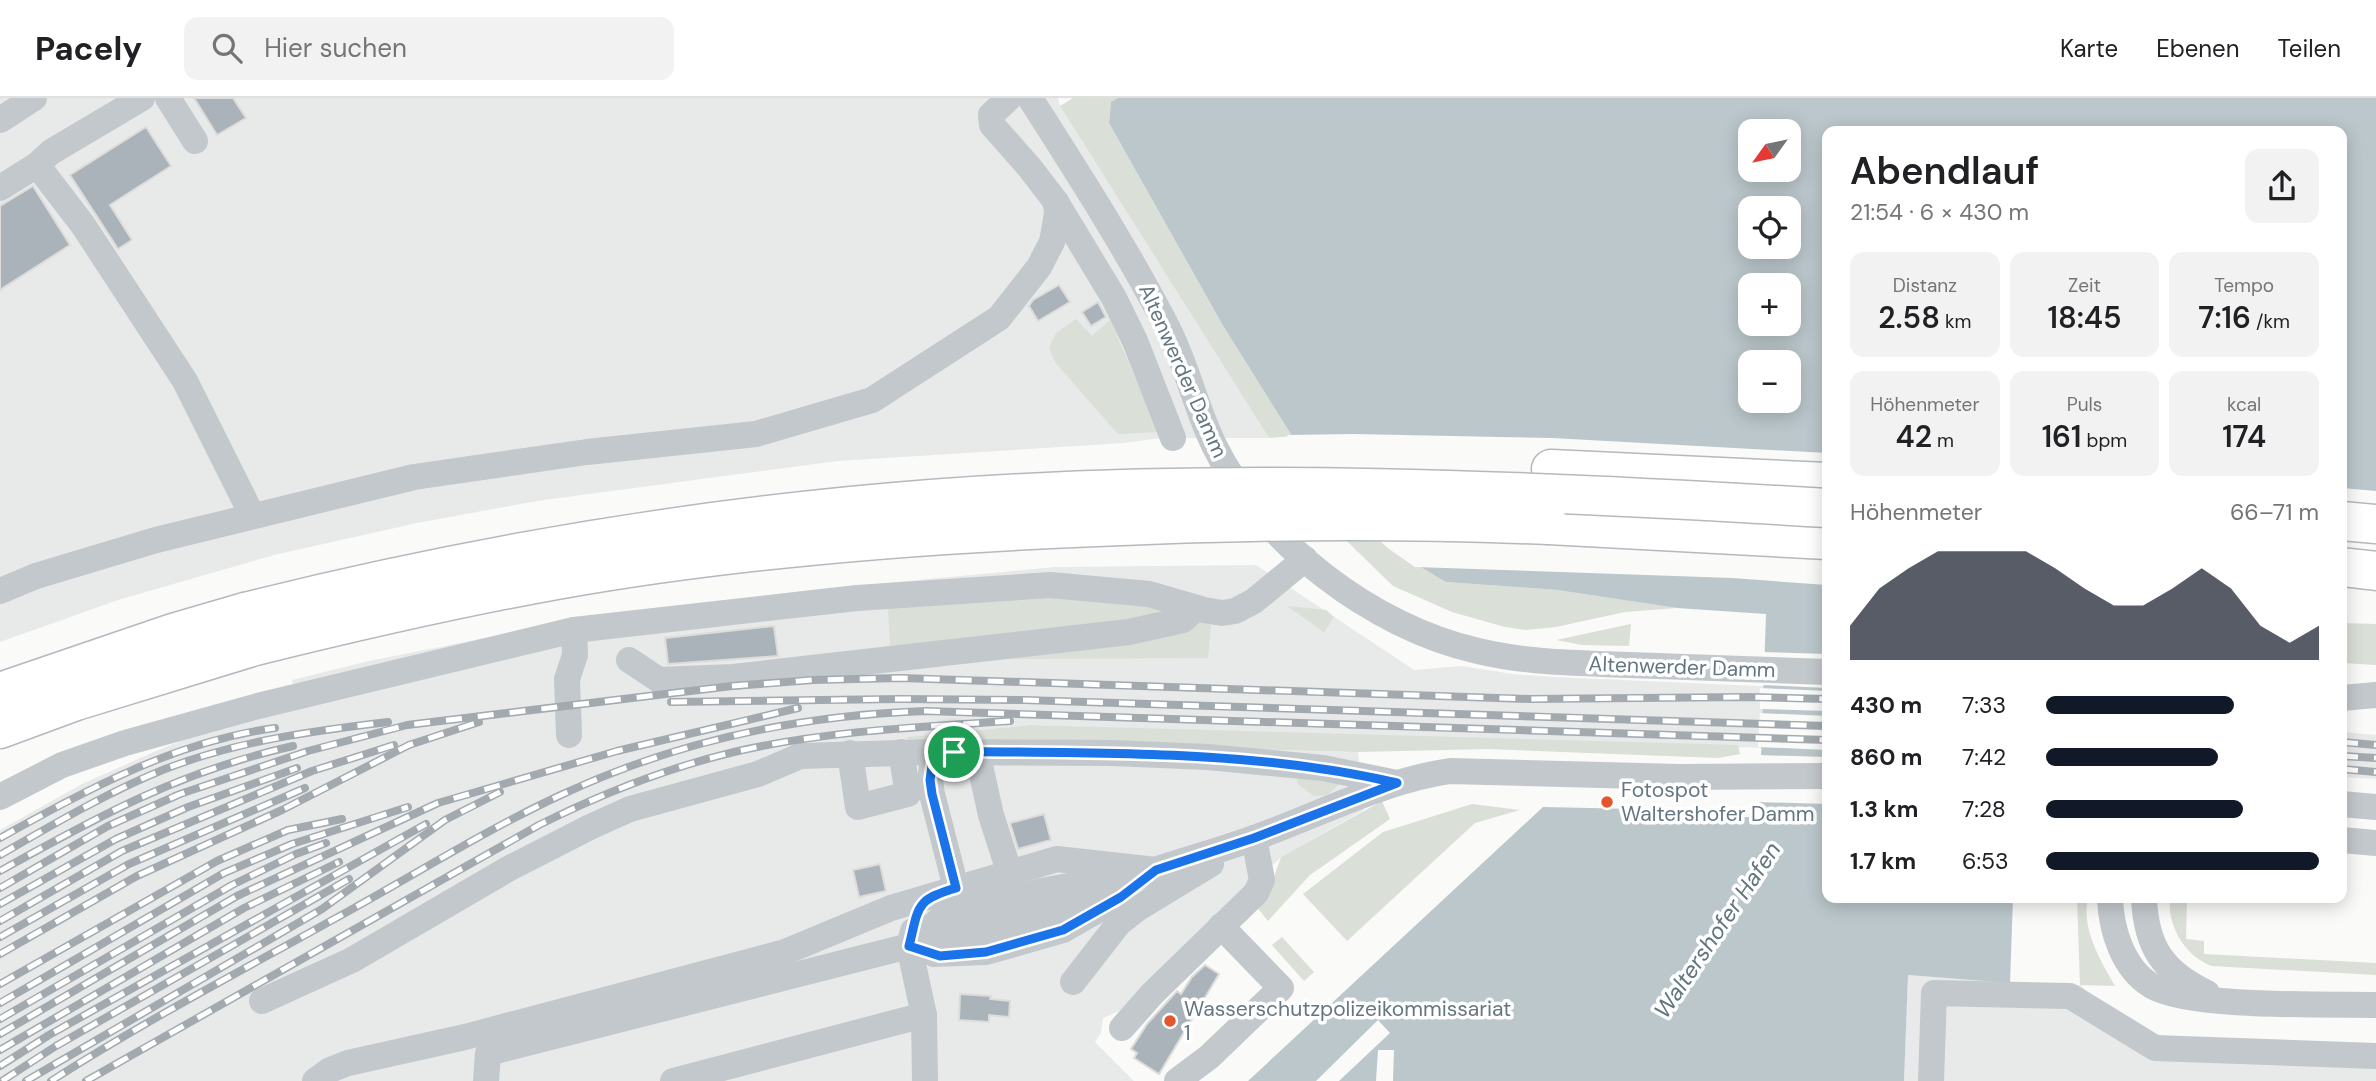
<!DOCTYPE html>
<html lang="de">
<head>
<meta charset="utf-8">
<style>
	:root { --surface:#fff; --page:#f2f2f2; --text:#202124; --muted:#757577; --line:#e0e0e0; --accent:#111827 }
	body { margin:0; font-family:"DM Sans",sans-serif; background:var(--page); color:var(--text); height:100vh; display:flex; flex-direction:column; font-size:26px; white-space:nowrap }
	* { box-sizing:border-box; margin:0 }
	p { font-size:23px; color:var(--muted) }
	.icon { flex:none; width:38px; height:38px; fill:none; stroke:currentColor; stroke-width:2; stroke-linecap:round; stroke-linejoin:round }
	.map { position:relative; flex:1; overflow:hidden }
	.panel { position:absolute; left:1822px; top:28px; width:525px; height:777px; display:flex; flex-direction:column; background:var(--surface); border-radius:14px; box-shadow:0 4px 18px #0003 }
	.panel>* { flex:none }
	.needle { width:46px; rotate:237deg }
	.controls { position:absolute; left:1738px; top:21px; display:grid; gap:14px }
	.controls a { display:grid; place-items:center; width:63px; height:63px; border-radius:14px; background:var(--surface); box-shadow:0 4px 18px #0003; font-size:35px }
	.pin { position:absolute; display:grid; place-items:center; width:60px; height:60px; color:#fff; margin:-30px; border:4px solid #fff; border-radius:50%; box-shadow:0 2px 7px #0007 }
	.round { display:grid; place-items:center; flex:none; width:74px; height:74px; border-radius:14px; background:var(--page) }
	.summary { display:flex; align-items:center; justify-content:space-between; height:119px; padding:0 28px }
	h1 { font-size:38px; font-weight:600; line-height:52px }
	.metrics { display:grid; grid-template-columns:repeat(3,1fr); gap:10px; height:119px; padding:7px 28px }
	.metrics div { display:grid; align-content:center; border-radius:14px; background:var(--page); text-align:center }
	.metrics b { font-size:30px; font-weight:600 }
	.metrics small { font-size:19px; font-weight:400 }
	.metrics p { font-size:19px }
	.chart { height:196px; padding:14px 28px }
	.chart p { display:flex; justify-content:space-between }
	.chart svg { width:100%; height:126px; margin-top:7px; fill:var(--accent); opacity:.7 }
	ul { padding:0 28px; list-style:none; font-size:23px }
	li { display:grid; grid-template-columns:112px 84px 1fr; align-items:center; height:52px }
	li i { height:18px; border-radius:9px; background:var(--accent) }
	header { display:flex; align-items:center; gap:42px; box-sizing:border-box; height:98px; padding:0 35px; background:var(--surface); border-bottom:2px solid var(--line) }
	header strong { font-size:33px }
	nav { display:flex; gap:38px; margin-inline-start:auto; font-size:24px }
	.search { width:490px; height:63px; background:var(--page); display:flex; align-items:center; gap:18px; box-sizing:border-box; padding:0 24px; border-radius:14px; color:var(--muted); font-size:26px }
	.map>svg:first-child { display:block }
	.built { fill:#e8e9e9 }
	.green { fill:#dadfd7 }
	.water { fill:#bbc7cb; fill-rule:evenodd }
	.pier { fill:#fafaf8 }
	.building { fill:#aab3b9; stroke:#dcdcda; stroke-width:2 }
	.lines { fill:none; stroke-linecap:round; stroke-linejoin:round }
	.highway-casing { stroke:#b4b9bd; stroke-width:41 }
	.minor { stroke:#c3c8cc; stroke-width:26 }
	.highway { stroke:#fff; stroke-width:38 }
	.rail-casing { stroke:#a2aab0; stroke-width:8 }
	.rail { stroke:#fff; stroke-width:5; stroke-dasharray:16; stroke-linecap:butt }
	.highway-bridge-casing { stroke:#b4b9bd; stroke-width:41; stroke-linecap:butt }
	.highway-bridge { stroke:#fff; stroke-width:38 }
	.route-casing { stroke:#fff; stroke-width:14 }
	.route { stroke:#1a73e8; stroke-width:9 }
	.poi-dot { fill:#e4572e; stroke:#fff; stroke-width:2.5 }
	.labels { text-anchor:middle; stroke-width:7; stroke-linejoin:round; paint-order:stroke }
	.street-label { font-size:21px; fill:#657683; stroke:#fff }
	.poi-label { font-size:21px; fill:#657683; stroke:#fff; text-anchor:start }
	.water-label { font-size:23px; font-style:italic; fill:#60757c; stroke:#fff }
</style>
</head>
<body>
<header>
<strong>Pacely</strong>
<div class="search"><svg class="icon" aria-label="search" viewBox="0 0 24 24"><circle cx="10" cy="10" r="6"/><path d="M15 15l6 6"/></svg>Hier suchen</div>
<nav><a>Karte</a><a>Ebenen</a><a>Teilen</a></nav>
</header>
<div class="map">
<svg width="2376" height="983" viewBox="0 0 2376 983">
	<rect width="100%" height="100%" fill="#fafaf8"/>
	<g class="built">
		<polygon points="0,0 1058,0 1060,8 1269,340 1160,340 1124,345 838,363 537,403 417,425 274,457 118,502 0,544"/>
		<polygon points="1256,467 1414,572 1462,568 1513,576 1555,579 1827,591 1827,652 1031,627 907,639 909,643 1358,654 1364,712 1281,759 1128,909 1103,920 1101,935 1095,944 1134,983 0,983 0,732 82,686 156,653 231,623 298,611 292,582 369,563 535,530 678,508 812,492 1055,469"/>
		<polygon points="2342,634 2376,637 2376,681 2342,679"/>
		<polygon points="1908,877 2010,885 2080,887 2102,908 2151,935 2182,941 2376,946 2376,983 1904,983"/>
	</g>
	<g class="green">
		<polygon points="1073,0 1118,0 1111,4 1109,25 1222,226 1292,338 1269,340 1060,8"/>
		<polygon points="1076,221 1092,238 1110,222 1159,334 1118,336 1055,264 1049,250 1056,235"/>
		<polygon points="1329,387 1446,484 1557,492 1677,510 1625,514 1556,529 1526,532 1505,529 1452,514 1393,488 1319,416"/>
		<polygon points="1058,493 1163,502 1211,527 1208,560 1004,561 1002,543 890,548 888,510"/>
		<polygon points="1287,508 1326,512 1334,519 1324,534"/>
		<polygon points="2342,525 2376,526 2376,567 2342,565"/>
		<polygon points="1631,526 1629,548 1582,547 1556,542"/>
		<polygon points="1031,627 1738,647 1740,656 1718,660 1488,651 1358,654 908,643 907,639"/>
		<polygon points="1295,674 1340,686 1327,697 1314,698 1298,686"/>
		<polygon points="1382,703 1390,721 1310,777 1268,823 1256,808 1269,793 1281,759"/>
		<polygon points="1472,706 1520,712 1475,725 1347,843 1303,796 1383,734"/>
		<path d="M2077 800H2088C2081 830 2100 862 2115 888L2080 887Z"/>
		<path d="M2170 800H2187L2186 841 2204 843V856L2376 865V877L2212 868C2185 858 2167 828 2170 800Z"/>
		<polygon points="1282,839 1314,874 1304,883 1272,847"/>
	</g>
	<path class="water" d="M1118 0H2376V393L2342 390V33H1827V800H2013L2010 885 1908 877 1904 983H1248L1543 709 1683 712 1713 719H1759L1766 516 1677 510 1557 492 1446 484 1421 469 1292 338 1222 226 1109 25 1111 4ZM1750 33H1788V72H1750ZM1750 110H1788V149H1750ZM1750 187H1788V226H1750ZM1750 264H1788V303H1750Z"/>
	<g class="pier">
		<polygon points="1353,336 1552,340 1827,355 1827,419 1327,389 1287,337"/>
		<polygon points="1354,420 1827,424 1827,487 1732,480 1415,469 1389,451"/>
		<polygon points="1762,554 1827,556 1827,590 1761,587"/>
		<polygon points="1760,590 1827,593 1827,613 1760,611"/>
		<polygon points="1760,615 1827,618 1827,652 1758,649"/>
		<polygon points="1758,657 1827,659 1827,706 1756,704"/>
		<polygon points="1378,922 1390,935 1339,983 1316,983"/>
		<polygon points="1378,952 1394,952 1393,983 1376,983"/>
	</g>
	<g class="building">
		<polygon points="194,0 233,0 246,20 217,37"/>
		<polygon points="146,29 171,68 110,107 132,142 118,151 70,77"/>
		<polygon points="33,88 70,147 0,192 0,108"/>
		<polygon points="1059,187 1070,204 1038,223 1029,208 1033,202"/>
		<polygon points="1098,204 1106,219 1091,228 1082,214"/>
		<polygon points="774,528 778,558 668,566 665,540"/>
		<polygon points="1044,716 1051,742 1018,751 1010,725"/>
		<polygon points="880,766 886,793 859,799 853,772"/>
		<polygon points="1205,867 1219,876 1159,976 1134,960 1137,955 1131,951 1147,926 1177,893 1181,896 1192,879"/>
		<polygon points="960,896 991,898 990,901 1010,903 1009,919 989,917 989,924 959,922"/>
	</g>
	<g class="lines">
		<defs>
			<g id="highway">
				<polyline points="1551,371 1827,384"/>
				<polyline points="2342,423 2376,426"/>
				<polyline points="1549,427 1827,442"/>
				<polyline points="2342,469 2376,473"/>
				<polyline points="0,594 173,535 245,514"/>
				<polyline points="0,631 76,603 255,548"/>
			</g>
		</defs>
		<use href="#highway" class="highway-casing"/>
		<g class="minor">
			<polyline points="168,0 195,43"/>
			<polyline points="1009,0 991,17 992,27 1030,70 1056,104 1114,200 1135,243 1173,340"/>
			<path d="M1030 0C1077 74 1125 148 1165 225 1186 264 1195 308 1214 347 1262 445 1372 529 1478 553 1528 565 1579 565 1630 567 1696 569 1761 572 1827 574"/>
			<polyline points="0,22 34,0"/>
			<polyline points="37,67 83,127 185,283 252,417"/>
			<polyline points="0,90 37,67 51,54 142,0"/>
			<polyline points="0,493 36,478 156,442 414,379 587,354 756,336 872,302 999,220 1039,169 1052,144 1057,116 1056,104"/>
			<polyline points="629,562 659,582 733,579 1129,534 1183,522 1196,510"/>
			<polyline points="2342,600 2376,597"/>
			<polyline points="569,637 567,581 575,557 574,532"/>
			<polyline points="934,654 930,682 932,696 956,790"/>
			<polyline points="977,654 991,717 1009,773"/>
			<polyline points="850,655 858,709 908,696 901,654"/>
			<polyline points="0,699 62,667 125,645 258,608 574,532 857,500 1050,487 1149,496 1204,512 1222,515 1235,513 1254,503 1305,461"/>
			<polyline points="2342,706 2376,709"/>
			<polyline points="2342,742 2376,745"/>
			<path d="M2110 800C2111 832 2123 871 2152 888 2188 910 2328 906 2376 907"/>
			<path d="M2144 800C2146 849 2163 874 2207 895"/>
			<polyline points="913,833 909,848 924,917 925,983"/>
			<polyline points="910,847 939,822 966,813 1041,793 1113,780"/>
			<polyline points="934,856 986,854 1063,832 1103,809"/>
			<polyline points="1073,884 1119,825 1137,811 1211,766"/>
			<polyline points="262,903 352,862 508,771 590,729 630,711 758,676 800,658 934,654 1112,655 1208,659 1323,670 1397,685"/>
			<polyline points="1122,930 1152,896 1256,795 1262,782 1254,740"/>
			<polyline points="315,983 330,972 348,965 465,939 785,854 891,810 1057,761 1156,772"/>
			<path d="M486 983 488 955 909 848C972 836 1035 823 1095 800 1116 791 1136 779 1158 771 1190 760 1222 752 1254 740 1319 717 1382 683 1450 673L1679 679 1827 678"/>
			<polyline points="673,983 924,917"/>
			<polyline points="1177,983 1209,959 1281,890 1221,828"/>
			<polyline points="1931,983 1934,895 2070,898 2155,950 2376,958"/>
		</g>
		<use href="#highway" class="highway"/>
		<defs>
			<g id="rail">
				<polyline points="671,604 901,601 1024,602 1827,628"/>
				<polyline points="2342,644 2376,647"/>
				<polyline points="2342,658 2376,660"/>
				<polyline points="2342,671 2376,674"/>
				<path d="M0 740C89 691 173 644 275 630"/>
				<path d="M0 757C54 726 108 694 165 671 237 643 312 633 388 624"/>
				<path d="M0 773C99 718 181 673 293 648"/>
				<polyline points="0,790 108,728 180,696 308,653 407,627 732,588 813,582 901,580 1529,601 1749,599 1827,601"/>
				<polyline points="0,806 116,741 188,709 297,670"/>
				<polyline points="0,823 122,753 312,673 394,647"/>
				<polyline points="0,839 129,766 305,690"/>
				<polyline points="0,856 137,778 282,712 409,647 479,624"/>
				<polyline points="0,886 217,763 288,732 342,721"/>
				<polyline points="0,905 224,775 292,746 408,709"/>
				<polyline points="0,921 232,787 296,756 326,745"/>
				<polyline points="0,936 237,798 438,705 617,653 798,610"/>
				<polyline points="0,952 244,810 339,764"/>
				<polyline points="0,968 49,937 426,726"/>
				<polyline points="2,983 56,948 349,781"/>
				<polyline points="26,983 322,811 445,722 500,694"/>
				<path d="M51 983C143 924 241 873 336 820 411 779 485 732 563 696 677 643 801 617 926 613L1827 642"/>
				<path d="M86 983 539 727C601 696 667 670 734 654 824 633 918 629 1010 623"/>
			</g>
		</defs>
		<use href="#rail" class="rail-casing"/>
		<use href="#rail" class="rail"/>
		<defs>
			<g id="highway-bridge">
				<path d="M245 514C473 457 697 419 931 401 1230 378 1528 392 1827 410"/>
				<path d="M255 548C356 523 459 499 562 481 738 450 918 436 1097 429 1247 422 1398 421 1549 427"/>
			</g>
		</defs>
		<use href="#highway-bridge" class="highway-bridge-casing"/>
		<use href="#highway-bridge" class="highway-bridge"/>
	</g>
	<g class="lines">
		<defs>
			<path id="route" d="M934 653C1089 656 1246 650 1397 685L1254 740 1156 772 1121 799 1063 832 986 854 940 858 909 848C919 808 915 802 956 790L932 696 930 682Z"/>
		</defs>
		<use href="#route" class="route-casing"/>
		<use href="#route" class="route"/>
	</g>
	<g class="poi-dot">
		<circle cx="1607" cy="704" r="7"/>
		<circle cx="1170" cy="923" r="7"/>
	</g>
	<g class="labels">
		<g class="street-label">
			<text transform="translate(1183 273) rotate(66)" y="7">Altenwerder Damm</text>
			<text transform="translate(1682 569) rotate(2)" y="7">Altenwerder Damm</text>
		</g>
		<g class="poi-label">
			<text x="1621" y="699">Fotospot<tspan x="1621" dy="24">Waltershofer Damm</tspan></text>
			<text x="1184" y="918">Wasserschutzpolizeikommissariat<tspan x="1184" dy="24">1</tspan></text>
		</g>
		<g class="water-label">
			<text transform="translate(1717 832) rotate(-56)" y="8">Waltershofer Hafen</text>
		</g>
	</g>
</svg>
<div class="controls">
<a><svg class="needle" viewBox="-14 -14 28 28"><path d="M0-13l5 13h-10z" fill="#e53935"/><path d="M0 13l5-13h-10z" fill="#757577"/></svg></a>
<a><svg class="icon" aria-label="locate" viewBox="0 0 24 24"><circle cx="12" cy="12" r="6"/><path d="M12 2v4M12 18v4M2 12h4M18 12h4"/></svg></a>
<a>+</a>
<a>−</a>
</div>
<div class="pin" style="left:954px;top:654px;background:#1e9e55"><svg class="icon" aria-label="arrive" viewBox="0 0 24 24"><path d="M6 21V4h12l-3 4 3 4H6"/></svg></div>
<section class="panel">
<div class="summary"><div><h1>Abendlauf</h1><p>21:54 · 6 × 430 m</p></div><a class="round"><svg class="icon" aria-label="share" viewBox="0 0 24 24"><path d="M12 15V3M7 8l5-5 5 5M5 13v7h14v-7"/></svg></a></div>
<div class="metrics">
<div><p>Distanz</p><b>2.58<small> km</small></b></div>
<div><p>Zeit</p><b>18:45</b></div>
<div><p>Tempo</p><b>7:16<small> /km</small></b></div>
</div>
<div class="metrics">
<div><p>Höhenmeter</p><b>42<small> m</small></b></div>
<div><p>Puls</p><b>161<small> bpm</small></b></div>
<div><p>kcal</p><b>174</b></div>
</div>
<div class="chart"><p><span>Höhenmeter</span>66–71 m</p>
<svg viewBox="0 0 160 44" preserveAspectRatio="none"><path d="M0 44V32L10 19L20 12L30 6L40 6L50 6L60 6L70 12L80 19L90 25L100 25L110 19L120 12L130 19L140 32L150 38L160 32V44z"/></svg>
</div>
<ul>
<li><b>430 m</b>7:33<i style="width:69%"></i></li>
<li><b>860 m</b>7:42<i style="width:63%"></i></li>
<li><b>1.3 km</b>7:28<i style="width:72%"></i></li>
<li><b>1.7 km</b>6:53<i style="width:100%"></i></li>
</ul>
</section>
</div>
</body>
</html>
